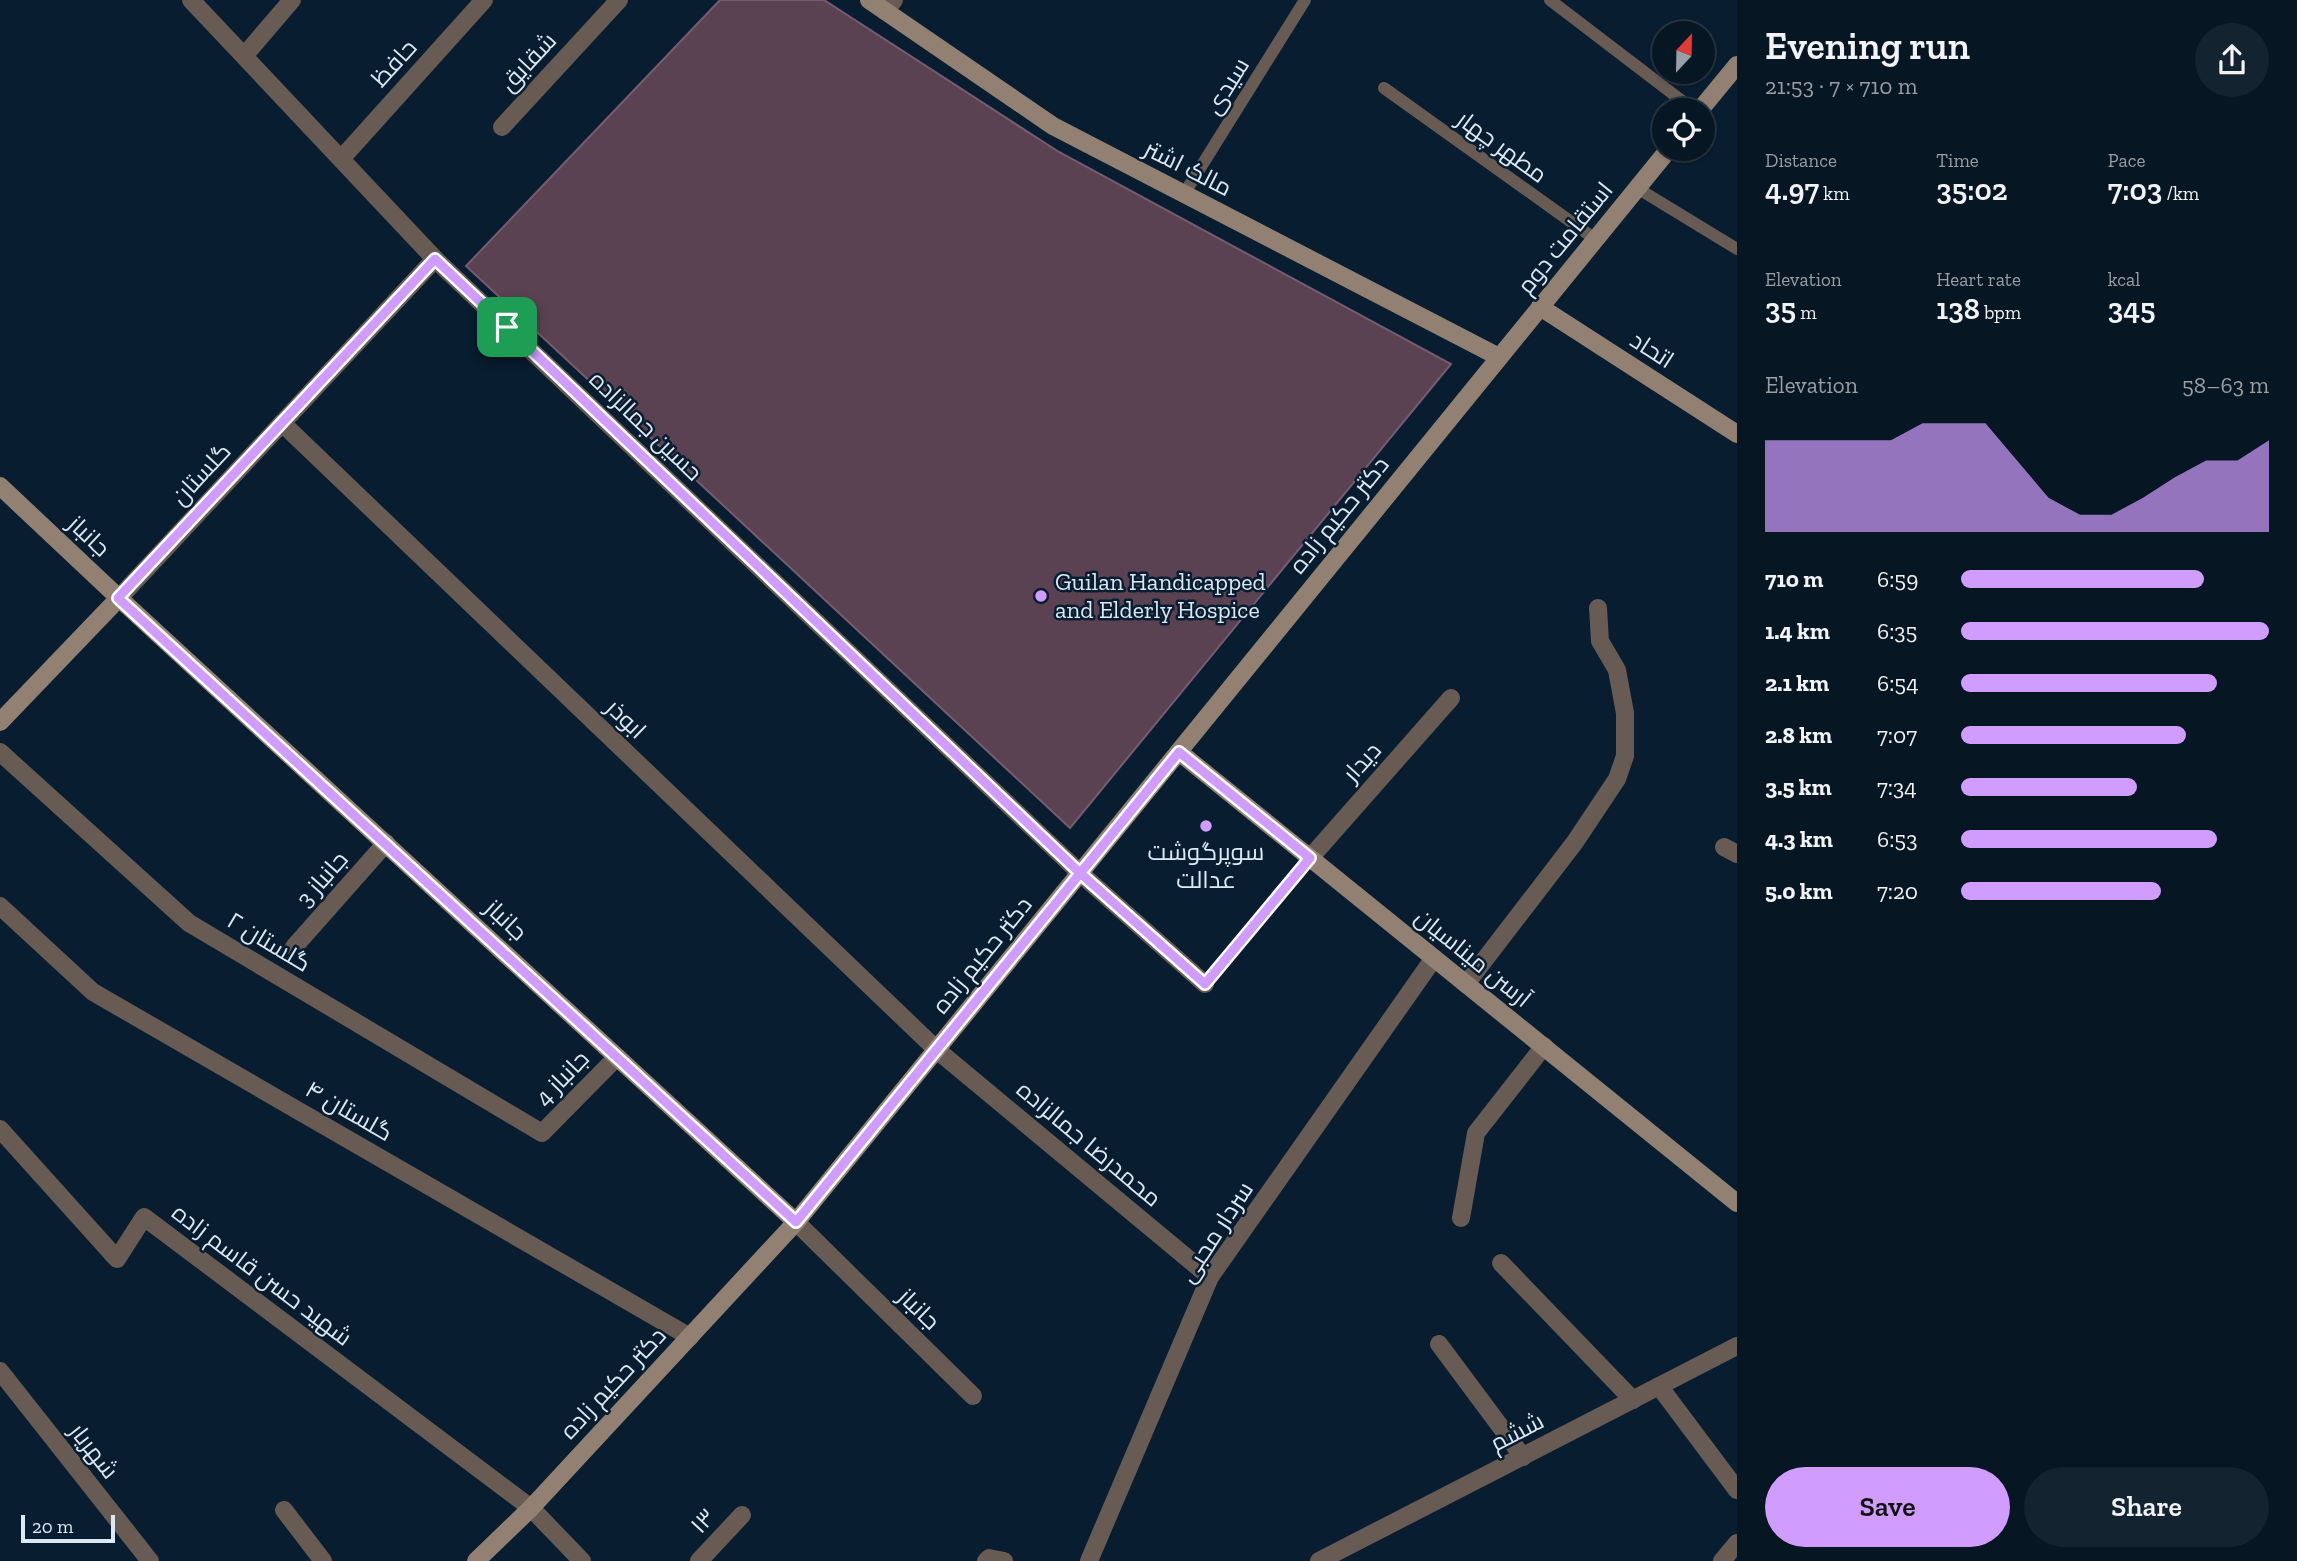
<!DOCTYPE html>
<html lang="en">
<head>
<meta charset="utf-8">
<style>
	:root { --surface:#061623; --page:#142330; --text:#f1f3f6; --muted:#989fa6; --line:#273541; --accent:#d09dff }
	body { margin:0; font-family:"Zilla Slab",Cairo,serif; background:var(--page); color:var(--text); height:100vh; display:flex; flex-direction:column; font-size:26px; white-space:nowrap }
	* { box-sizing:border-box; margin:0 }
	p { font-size:23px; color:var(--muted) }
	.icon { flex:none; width:38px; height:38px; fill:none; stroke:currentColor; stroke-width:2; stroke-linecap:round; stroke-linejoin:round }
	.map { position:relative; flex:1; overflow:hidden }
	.sheet { display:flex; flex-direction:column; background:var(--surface); width:560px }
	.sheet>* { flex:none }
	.needle { width:46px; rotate:22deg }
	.buttons { position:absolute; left:1652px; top:21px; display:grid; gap:14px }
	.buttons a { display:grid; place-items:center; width:63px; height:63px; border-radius:50%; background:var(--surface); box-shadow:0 2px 5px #0004,0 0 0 2px var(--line); font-size:35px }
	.scale { position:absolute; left:21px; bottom:18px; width:94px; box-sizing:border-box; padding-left:7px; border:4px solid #dbe8f5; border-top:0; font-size:19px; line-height:24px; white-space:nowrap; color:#dbe8f5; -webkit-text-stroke:5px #081d2f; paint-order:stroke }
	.pin { position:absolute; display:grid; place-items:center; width:60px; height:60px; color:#fff; margin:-30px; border-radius:14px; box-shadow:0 4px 10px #0006 }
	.round { display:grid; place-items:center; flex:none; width:74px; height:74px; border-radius:37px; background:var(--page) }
	.headline { display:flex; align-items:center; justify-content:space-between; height:119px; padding:0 28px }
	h1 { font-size:38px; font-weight:600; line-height:52px }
	.metrics { display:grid; grid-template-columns:repeat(3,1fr); gap:10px; height:119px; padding:7px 28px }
	.metrics div { display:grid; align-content:center }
	.metrics b { font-size:30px; font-weight:600 }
	.metrics small { font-size:19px; font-weight:400 }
	.metrics p { font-size:19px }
	.chart { height:196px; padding:14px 28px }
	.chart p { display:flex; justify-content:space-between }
	.chart svg { width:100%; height:126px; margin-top:7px; fill:var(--accent); opacity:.7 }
	.button { display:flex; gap:14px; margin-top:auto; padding:14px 28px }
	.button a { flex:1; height:80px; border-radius:42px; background:var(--accent); color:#111; font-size:28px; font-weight:600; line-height:80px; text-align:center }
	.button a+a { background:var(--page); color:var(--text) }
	ul { padding:0 28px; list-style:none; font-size:23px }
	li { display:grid; grid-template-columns:112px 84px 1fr; align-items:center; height:52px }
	li i { height:18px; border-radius:9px; background:var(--accent) }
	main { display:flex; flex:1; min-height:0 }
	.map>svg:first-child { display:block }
	.building { fill:#5b4253; stroke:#775c6e; stroke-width:2 }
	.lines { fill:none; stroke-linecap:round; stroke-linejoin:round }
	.path { stroke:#6f8090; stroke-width:4.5; stroke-dasharray:5 3.5; stroke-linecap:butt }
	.lane { stroke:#675b53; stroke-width:12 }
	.street { stroke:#675b53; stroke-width:18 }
	.secondary { stroke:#928072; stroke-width:18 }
	.route-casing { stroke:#fff; stroke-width:14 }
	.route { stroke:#d09dff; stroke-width:9 }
	.poi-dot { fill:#d09dff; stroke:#081d2f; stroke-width:2.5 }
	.labels { text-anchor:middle; stroke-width:5; stroke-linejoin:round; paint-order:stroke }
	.street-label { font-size:24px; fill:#dbe8f5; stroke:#081d2f }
	.poi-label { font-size:24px; fill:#dbe8f5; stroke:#081d2f; text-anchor:start }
</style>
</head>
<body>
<main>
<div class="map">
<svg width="1737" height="1561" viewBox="0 0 1737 1561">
	<rect width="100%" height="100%" fill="#081d2f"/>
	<polygon class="building" points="720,0 824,0 1059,152 1451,364 1070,828 466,266"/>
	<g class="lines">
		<polyline class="path" points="1219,967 1294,877"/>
		<g class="lane">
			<polyline points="1550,0 1694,110"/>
			<polyline points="1384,88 1595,239"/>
			<polyline points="1637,188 1737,249"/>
			<polyline points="1184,194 1305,0"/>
		</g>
		<g class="street">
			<polyline points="191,0 435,259 1080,873 1205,984"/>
			<polyline points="885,11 894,0"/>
			<polyline points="244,56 292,0"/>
			<polyline points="502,127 619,0"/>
			<polyline points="341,159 484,0"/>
			<polyline points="282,423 937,1050 1210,1277"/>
			<polyline points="119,598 435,259"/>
			<polyline points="0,752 189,923 542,1133 617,1057"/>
			<polyline points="1724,847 1737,854"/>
			<polyline points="1310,858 1451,698"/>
			<polyline points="0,906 93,992 690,1337"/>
			<polyline points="294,947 386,843"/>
			<polyline points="1466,984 1575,842 1617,779 1625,756 1625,713 1617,670 1600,641 1598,608"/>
			<polyline points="0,1129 117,1259 144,1217 531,1508 582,1561"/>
			<polyline points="1461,1218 1476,1133 1544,1046"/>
			<polyline points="796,1222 973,1396"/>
			<polyline points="1501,1263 1633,1400"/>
			<polyline points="1439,1344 1523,1457"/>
			<polyline points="0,1371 150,1561"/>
			<polyline points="1659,1386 1737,1490"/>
			<polyline points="284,1510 323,1561"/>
			<polyline points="699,1561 742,1515"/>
			<polyline points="986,1561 989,1558 1004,1561"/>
			<polyline points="1089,1561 1210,1277 1434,958"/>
			<polyline points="1319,1561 1737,1346"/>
			<polyline points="1722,1561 1737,1543"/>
		</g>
		<g class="secondary">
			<polyline points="869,0 1053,126 1499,357"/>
			<polyline points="1700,110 1737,65"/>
			<polyline points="1540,307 1737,434"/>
			<polyline points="0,486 119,598 796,1222"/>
			<polyline points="0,722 119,598"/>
			<polyline points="1179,752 1737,1203"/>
			<polyline points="476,1561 531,1508 796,1222 1669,149"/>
		</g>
	</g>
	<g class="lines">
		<defs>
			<polyline id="route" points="507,327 435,259 118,598 796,1222 1179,752 1310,858 1205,984 1080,873 507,327"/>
		</defs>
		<use href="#route" class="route-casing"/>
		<use href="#route" class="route"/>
	</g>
	<g class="poi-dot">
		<circle cx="1041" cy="596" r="7"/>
		<circle cx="1206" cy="826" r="7"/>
	</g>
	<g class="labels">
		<g class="street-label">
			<text transform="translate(528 62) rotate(-47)" y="8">شقایق</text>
			<text transform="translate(394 63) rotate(-48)" y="8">حافظ</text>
			<text transform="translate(1227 86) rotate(-58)" y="8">سیدی</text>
			<text transform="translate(1502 147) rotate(36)" y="8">مطهر چهار</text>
			<text transform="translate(1188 168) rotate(27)" y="8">مالک اشتر</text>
			<text transform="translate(1565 238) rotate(-51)" y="8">استقامت دوم</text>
			<text transform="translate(1652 350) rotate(33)" y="8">اتحاد</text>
			<text transform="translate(646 426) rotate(44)" y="8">حسین جمالزاده</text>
			<text transform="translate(201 474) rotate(-47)" y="8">گلستان</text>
			<text transform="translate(1339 515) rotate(-51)" y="8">دکتر حکیم زاده</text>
			<text transform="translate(89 536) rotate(43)" y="8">جانباز</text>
			<text transform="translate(626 719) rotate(44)" y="8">ابوذر</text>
			<text transform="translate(1362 762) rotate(-48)" y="8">دیدار</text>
			<text transform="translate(322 879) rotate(-49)" y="8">جانباز 3</text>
			<text transform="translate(506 920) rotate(43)" y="8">جانباز</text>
			<text transform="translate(269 942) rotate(31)" y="8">گلستان ۲</text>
			<text transform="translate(982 955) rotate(-51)" y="8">دکتر حکیم زاده</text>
			<text transform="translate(1473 958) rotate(39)" y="8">آرسن میناسیان</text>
			<text transform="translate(562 1078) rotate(-46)" y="8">جانباز 4</text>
			<text transform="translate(349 1111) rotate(30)" y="8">گلستان ۴</text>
			<text transform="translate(1089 1144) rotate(40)" y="8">محمدرضا جمالزاده</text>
			<text transform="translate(1216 1232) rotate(-57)" y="8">سردار محبی</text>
			<text transform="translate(262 1275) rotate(37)" y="8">شهید حسن قاسم زاده</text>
			<text transform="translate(919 1309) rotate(44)" y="8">جانباز</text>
			<text transform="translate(613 1383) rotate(-47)" y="8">دکتر حکیم زاده</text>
			<text transform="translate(1517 1432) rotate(-27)" y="8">ششم</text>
			<text transform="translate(94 1451) rotate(52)" y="8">شهریار</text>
			<text transform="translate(703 1521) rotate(-47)" y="8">۱۳</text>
		</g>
		<g class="poi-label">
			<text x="1055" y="590">Guilan Handicapped<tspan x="1055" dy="28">and Elderly Hospice</tspan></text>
			<text x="1206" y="860" text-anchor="middle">سوپرگوشت<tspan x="1206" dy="28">عدالت</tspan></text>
		</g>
	</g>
</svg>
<div class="buttons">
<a><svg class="needle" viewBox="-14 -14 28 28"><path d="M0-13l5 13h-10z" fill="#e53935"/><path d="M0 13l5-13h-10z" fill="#989fa6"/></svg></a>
<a><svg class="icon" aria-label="locate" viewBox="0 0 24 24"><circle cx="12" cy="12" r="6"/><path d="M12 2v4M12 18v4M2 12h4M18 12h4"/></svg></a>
</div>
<div class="scale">20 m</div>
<div class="pin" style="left:507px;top:327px;background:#1e9e55"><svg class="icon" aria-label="arrive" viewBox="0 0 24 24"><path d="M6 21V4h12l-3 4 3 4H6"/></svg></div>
</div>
<section class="sheet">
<div class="headline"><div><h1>Evening run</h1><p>21:53 · 7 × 710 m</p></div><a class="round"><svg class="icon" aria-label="share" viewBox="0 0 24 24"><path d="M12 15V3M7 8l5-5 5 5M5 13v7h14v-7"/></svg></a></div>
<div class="metrics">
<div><p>Distance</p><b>4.97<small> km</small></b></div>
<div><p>Time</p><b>35:02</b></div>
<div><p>Pace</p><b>7:03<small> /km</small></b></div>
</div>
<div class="metrics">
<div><p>Elevation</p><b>35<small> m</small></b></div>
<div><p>Heart rate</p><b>138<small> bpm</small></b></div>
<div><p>kcal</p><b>345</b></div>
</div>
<div class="chart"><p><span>Elevation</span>58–63 m</p>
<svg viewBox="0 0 160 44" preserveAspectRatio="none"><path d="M0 44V12L10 12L20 12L30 12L40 12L50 6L60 6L70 6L80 19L90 32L100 38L110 38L120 32L130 25L140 19L150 19L160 12V44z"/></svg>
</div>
<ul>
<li><b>710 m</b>6:59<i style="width:79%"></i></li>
<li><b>1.4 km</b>6:35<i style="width:100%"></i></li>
<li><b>2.1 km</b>6:54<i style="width:83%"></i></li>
<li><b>2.8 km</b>7:07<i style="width:73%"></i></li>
<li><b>3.5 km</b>7:34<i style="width:57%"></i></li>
<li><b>4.3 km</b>6:53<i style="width:83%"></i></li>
<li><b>5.0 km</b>7:20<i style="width:65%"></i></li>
</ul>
<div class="button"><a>Save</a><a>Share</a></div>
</section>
</main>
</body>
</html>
